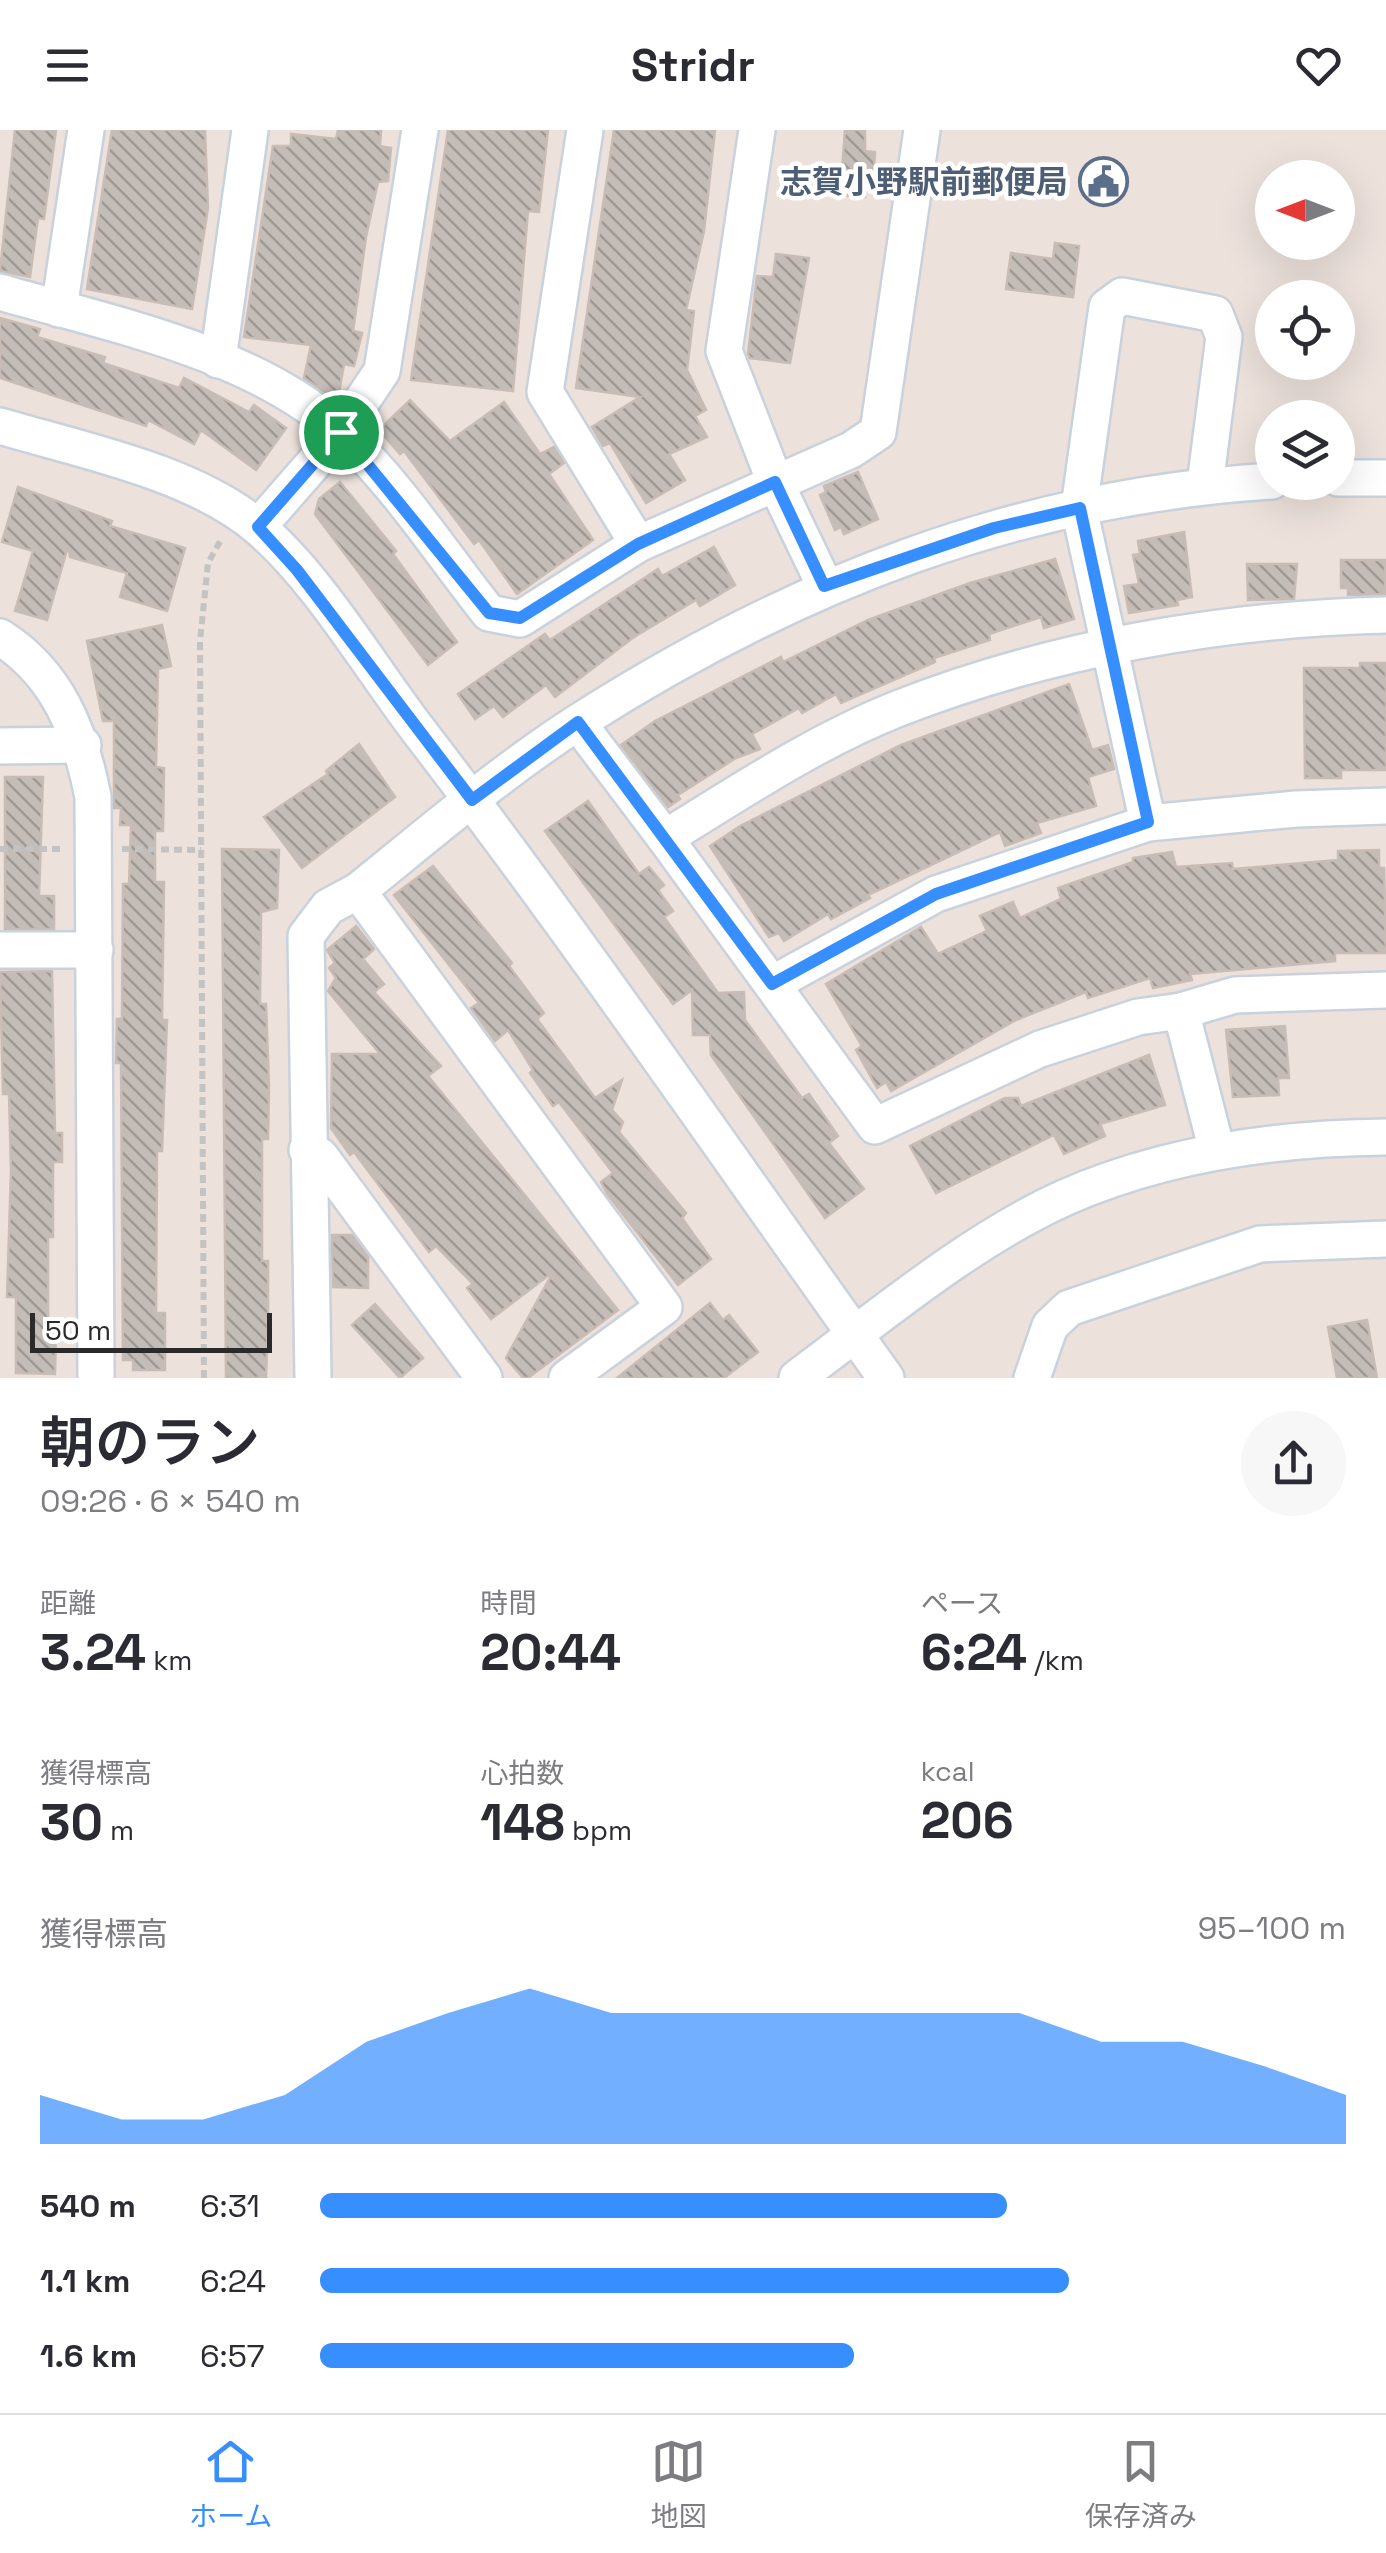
<!DOCTYPE html>
<html lang="ja">
<head>
<meta charset="utf-8">
<style>
	:root { --surface:#fff; --page:#f7f7f7; --text:#2b2b33; --muted:#7c7c81; --line:#e1e1e2; --accent:#378efe }
	body { margin:0; font-family:"Space Grotesk","Noto Sans JP",sans-serif; background:var(--page); color:var(--text); height:100vh; display:flex; flex-direction:column; font-size:38px; white-space:nowrap }
	* { box-sizing:border-box; margin:0 }
	p { font-size:32px; color:var(--muted) }
	.icon { flex:none; width:55px; height:55px; fill:none; stroke:currentColor; stroke-width:2; stroke-linecap:round; stroke-linejoin:round }
	.map { position:relative; height:1248px; overflow:hidden }
	.panel { display:flex; flex-direction:column; background:var(--surface); flex:1 }
	.panel>* { flex:none }
	.needle { width:65px; rotate:270deg }
	.controls { position:absolute; left:1255px; top:30px; display:grid; gap:20px }
	.controls a { display:grid; place-items:center; width:100px; height:100px; border-radius:50%; background:var(--surface); box-shadow:0 10px 40px #0002; font-size:50px }
	.scale { position:absolute; left:30px; bottom:25px; width:242px; box-sizing:border-box; padding-left:10px; border:5px solid #2a2a2a; border-top:0; font-size:28px; line-height:35px; white-space:nowrap; color:#2a2a2a; -webkit-text-stroke:8px #fff; paint-order:stroke }
	.pin { position:absolute; display:grid; place-items:center; width:85px; height:85px; color:#fff; margin:-42px; border:5px solid #fff; border-radius:50%; box-shadow:0 2px 10px #0007 }
	.round { display:grid; place-items:center; flex:none; width:105px; height:105px; border-radius:52px; background:var(--page) }
	.head { display:flex; align-items:center; justify-content:space-between; height:170px; padding:0 40px }
	h1 { font-size:55px; font-weight:600; line-height:75px }
	.metrics { display:grid; grid-template-columns:repeat(3,1fr); gap:15px; height:170px; padding:10px 40px }
	.metrics div { display:grid; align-content:center }
	.metrics b { font-size:50px; font-weight:600 }
	.metrics small { font-size:28px; font-weight:400 }
	.metrics p { font-size:28px }
	.chart { height:280px; padding:20px 40px }
	.chart p { display:flex; justify-content:space-between }
	.chart svg { width:100%; height:180px; margin-top:10px; fill:var(--accent); opacity:.7 }
	ul { padding:0 40px; list-style:none; font-size:32px }
	li { display:grid; grid-template-columns:160px 120px 1fr; align-items:center; height:75px }
	li i { height:25px; border-radius:12px; background:var(--accent) }
	header { display:flex; justify-content:space-between; align-items:center; height:130px; padding:0 40px; background:var(--surface); font-size:45px; font-weight:600 }
	.menu { display:flex; justify-content:space-around; align-items:center; height:140px; border-top:2px solid var(--line); background:var(--surface); font-size:28px; color:var(--muted) }
	.menu a { display:grid; justify-items:center; gap:5px }
	.menu .active { color:var(--accent) }
	.map>svg:first-child { display:block }
	.building { fill:url(#building-back-hatch); stroke:#c8bcb5; stroke-width:2.5 }
	.lines { fill:none; stroke-linecap:round; stroke-linejoin:round }
	.minor-casing { stroke:#c9d2dc; stroke-width:40 }
	.path { stroke:#c3c3c3; stroke-width:6; stroke-dasharray:8 5; stroke-linecap:butt }
	.minor { stroke:#fff; stroke-width:35 }
	.route-casing { stroke:#fff; stroke-width:20 }
	.route { stroke:#378efe; stroke-width:12 }
	.labels { text-anchor:middle; stroke-width:9; stroke-linejoin:round; paint-order:stroke }
	.service-label { font-size:32px; font-weight:bold; fill:#4e5e75; stroke:#fff; text-anchor:end }
</style>
</head>
<body>
<header><svg class="icon" aria-label="menu" viewBox="0 0 24 24"><path d="M4 6h16M4 12h16M4 18h16"/></svg>Stridr<svg class="icon" aria-label="heart" viewBox="0 0 24 24"><path d="M12 20l-8-8c-3-5 5-10 8-4 3-6 11-1 8 4z"/></svg></header>
<div class="map">
<svg width="1386" height="1248" viewBox="0 0 1386 1248">
	<defs>
		<pattern id="building-back-hatch" width="6" height="6" patternUnits="userSpaceOnUse" patternTransform="scale(2.5)"><rect width="6" height="6" fill="#c4bcb7"/><path d="M-1 5l2 2M0 0l6 6M5-1l2 2" fill="none" stroke="#9f9995"/></pattern>
	</defs>
	<rect width="100%" height="100%" fill="#ece1db"/>
	<g class="building">
		<polygon points="15,0 56,0 44,89 38,88 30,147 0,141"/>
		<polygon points="112,0 205,0 208,78 192,179 87,159"/>
		<polygon points="338,0 381,0 380,16 391,18 388,51 378,52 366,107 353,201 362,203 354,236 344,234 339,263 326,263 304,248 311,215 244,207 273,16 291,16 291,4 336,9"/>
		<polygon points="448,0 548,0 539,82 528,81 513,261 411,250"/>
		<polygon points="614,0 715,0 704,101 686,180 694,181 687,240 706,280 695,286 707,307 669,324 685,350 646,373 610,313 603,316 592,297 640,267 576,258"/>
		<polygon points="845,0 865,0 865,21 875,22 873,54 865,53 865,67 840,65"/>
		<polygon points="1055,113 1079,116 1073,167 1006,159 1011,123 1053,129"/>
		<polygon points="776,124 809,128 790,233 750,228 748,224 757,146 773,147"/>
		<polygon points="0,188 40,199 37,207 105,227 103,233 179,258 184,248 249,282 254,275 286,298 256,340 201,300 194,314 148,290 146,296 0,248"/>
		<polygon points="410,270 450,311 504,272 540,324 554,317 564,333 549,344 593,410 517,464 479,410 474,414 404,321 400,324 379,300"/>
		<polygon points="858,342 878,389 844,404 841,397 835,400 820,365 826,362 824,356"/>
		<polygon points="340,352 396,421 393,424 457,512 428,535 315,384 319,369"/>
		<polygon points="18,357 112,391 110,396 185,418 167,481 120,467 127,443 70,427 68,416 47,490 15,481 33,421 2,412"/>
		<polygon points="1184,402 1192,467 1177,470 1178,475 1129,483 1124,456 1139,454 1133,425 1140,424 1138,411"/>
		<polygon points="714,417 735,455 700,476 696,470 634,507 555,567 546,555 503,587 494,576 475,589 458,564 545,504 550,510 658,439 662,446"/>
		<polygon points="1055,429 1074,489 1044,498 1041,487 989,504 990,510 934,528 935,532 841,573 836,564 802,583 799,578 752,604 760,619 736,628 678,665 680,669 668,677 621,615 655,591 781,527 783,532 868,490 970,453"/>
		<polygon points="1341,430 1385,430 1385,464 1348,465 1348,458 1341,458"/>
		<polygon points="1247,434 1297,434 1294,469 1248,470"/>
		<polygon points="162,495 171,536 158,539 156,637 164,638 163,701 155,701 155,752 164,752 162,890 167,890 162,1021 157,1021 156,1183 165,1183 165,1240 133,1240 133,1230 123,1230 121,933 116,933 117,889 122,889 123,754 129,754 131,695 120,695 121,678 114,678 114,591 103,591 87,511"/>
		<polygon points="1360,533 1386,533 1386,640 1341,640 1341,648 1305,648 1304,538 1360,538"/>
		<polygon points="1069,554 1092,620 1108,615 1114,639 1088,647 1096,676 1037,693 1041,703 1005,716 1000,702 868,765 870,768 831,789 828,784 784,811 779,803 769,807 710,716 740,696 901,615"/>
		<polygon points="359,614 395,667 302,738 264,687 328,644 326,641"/>
		<polygon points="5,647 43,647 39,766 54,766 54,799 5,799"/>
		<polygon points="588,671 639,744 649,737 664,755 658,760 673,781 664,787 718,863 744,862 745,890 802,968 809,964 838,1006 829,1013 864,1059 825,1088 711,925 710,905 693,905 692,860 673,874 545,701"/>
		<polygon points="222,719 279,720 277,778 261,782 260,874 266,874 269,957 268,1009 262,1009 262,1131 268,1131 268,1189 266,1247 256,1248 226,1248"/>
		<polygon points="1379,720 1379,738 1384,738 1386,823 1335,823 1335,831 1190,844 1192,850 1153,858 1150,848 1088,868 1086,862 1016,890 891,961 886,952 877,958 856,920 862,916 826,854 921,797 938,824 987,801 980,786 1013,772 1020,788 1061,769 1058,758 1133,732 1133,728 1172,722 1176,737 1232,733 1233,739 1338,730 1338,721"/>
		<polygon points="433,736 512,833 509,836 544,883 537,889 595,968 622,950 612,980 623,992 619,1002 686,1083 682,1088 711,1129 678,1155 608,1065 601,1052 613,1043 559,972 553,976 530,943 533,940 508,900 495,911 471,878 479,873 394,765"/>
		<polygon points="356,796 374,819 363,829 384,854 374,862 441,936 428,946 618,1180 528,1248 523,1248 506,1228 553,1142 491,1189 467,1158 473,1154 436,1116 429,1122 354,1022 350,1025 331,998 332,924 380,924 328,861 336,848 329,838 335,833 327,820"/>
		<polygon points="52,841 55,1003 62,1003 62,1032 53,1032 53,1107 48,1107 48,1196 56,1196 55,1244 16,1243 16,1167 7,1167 11,1040 9,964 3,964 0,842"/>
		<polygon points="1285,896 1289,948 1278,948 1279,965 1233,967 1226,900"/>
		<polygon points="1149,925 1165,975 1100,994 1105,1006 1064,1024 1054,1005 936,1063 910,1016 1005,968 1018,968 1021,976"/>
		<polygon points="332,1105 352,1105 368,1127 368,1158 333,1157"/>
		<polygon points="710,1173 723,1190 729,1185 758,1222 724,1248 617,1248"/>
		<polygon points="375,1174 423,1228 400,1248 352,1195"/>
		<polygon points="1367,1190 1377,1248 1337,1248 1328,1197"/>
	</g>
	<g class="lines">
		<defs>
			<g id="minor">
				<polyline points="585,0 545,262 638,414"/>
				<polyline points="757,0 724,221 775,352 825,456"/>
				<path d="M0 162C111 194 258 223 344 305 399 357 442 424 489 483L520 489 638 414 851 320 878 302 922 0"/>
				<polyline points="59,179 86,0"/>
				<polyline points="218,230 250,0"/>
				<path d="M0 296C80 320 194 342 259 398 319 449 373 542 422 605 583 815 732 1033 886 1248"/>
				<polyline points="1338,348 1386,348"/>
				<polyline points="258,397 341,302 382,241 420,0"/>
				<path d="M1386 485C1221 489 1050 519 897 579 814 612 740 662 665 708L875 996 1040 919 1138 887 1181 881 1235 865 1386 860"/>
				<path d="M0 507C58 544 80 601 93 667L96 1248"/>
				<polyline points="578,593 665,708"/>
				<polyline points="0,616 83,615"/>
				<polyline points="1148,693 1079,378 1107,177 1122,166 1215,184 1224,207 1205,355"/>
				<polyline points="358,761 664,1177 567,1248"/>
				<polyline points="0,820 95,820"/>
				<polyline points="772,854 936,764 1148,693 1296,679 1386,676"/>
				<polyline points="1181,881 1217,1021"/>
				<polyline points="307,1020 320,1026 484,1248"/>
				<path d="M313 1248 306 806 328 777 358 761C430 703 502 641 580 591 795 454 1017 367 1272 351"/>
				<path d="M797 1248C879 1187 971 1110 1064 1068 1166 1023 1276 1008 1386 1007"/>
				<polyline points="1032,1248 1050,1196 1069,1178 1260,1114 1386,1109"/>
			</g>
		</defs>
		<use href="#minor" class="minor-casing"/>
		<g class="path">
			<polyline points="0,719 64,719"/>
			<polyline points="122,719 201,720"/>
			<polyline points="204,1248 200,511 208,433 222,408"/>
		</g>
		<use href="#minor" class="minor"/>
	</g>
	<g class="lines">
		<defs>
			<polygon id="route" points="341,302 489,483 520,488 638,414 775,352 824,456 994,398 1080,378 1148,692 936,764 772,854 578,592 472,670 297,440 258,397"/>
		</defs>
		<use href="#route" class="route-casing"/>
		<use href="#route" class="route"/>
	</g>
	<defs>
		<symbol id="civic-ring" viewBox="-11 -11 22 22"><circle r="9.5" fill="#fff" stroke="#5c6f8a" stroke-width="1.5"/><path d="M-.6-6.5H3V-4.5H.6V-3L4-1V1h2V6H-6V1h2V-1L-.6-3ZM-1.2 2.5V6h2.4V2.5Z" fill="#5c6f8a"/></symbol>
	</defs>
	<g fill-rule="evenodd">
		<use href="#civic-ring" x="1076" y="24" width="55" height="55"/>
	</g>
	<g class="labels">
		<g class="service-label">
			<text x="1068" y="63">志賀小野駅前郵便局</text>
		</g>
	</g>
</svg>
<div class="controls">
<a><svg class="needle" viewBox="-14 -14 28 28"><path d="M0-13l5 13h-10z" fill="#e53935"/><path d="M0 13l5-13h-10z" fill="#7c7c81"/></svg></a>
<a><svg class="icon" aria-label="locate" viewBox="0 0 24 24"><circle cx="12" cy="12" r="6"/><path d="M12 2v4M12 18v4M2 12h4M18 12h4"/></svg></a>
<a><svg class="icon" aria-label="layers" viewBox="0 0 24 24"><path d="M12 4l9 5-9 5-9-5zM3 14l9 5 9-5"/></svg></a>
</div>
<div class="scale">50 m</div>
<div class="pin" style="left:341px;top:302px;background:#1e9e55"><svg class="icon" aria-label="arrive" viewBox="0 0 24 24"><path d="M6 21V4h12l-3 4 3 4H6"/></svg></div>
</div>
<section class="panel">
<div class="head"><div><h1>朝のラン</h1><p>09:26 · 6 × 540 m</p></div><a class="round"><svg class="icon" aria-label="share" viewBox="0 0 24 24"><path d="M12 15V3M7 8l5-5 5 5M5 13v7h14v-7"/></svg></a></div>
<div class="metrics">
<div><p>距離</p><b>3.24<small> km</small></b></div>
<div><p>時間</p><b>20:44</b></div>
<div><p>ペース</p><b>6:24<small> /km</small></b></div>
</div>
<div class="metrics">
<div><p>獲得標高</p><b>30<small> m</small></b></div>
<div><p>心拍数</p><b>148<small> bpm</small></b></div>
<div><p>kcal</p><b>206</b></div>
</div>
<div class="chart"><p><span>獲得標高</span>95–100 m</p>
<svg viewBox="0 0 160 44" preserveAspectRatio="none"><path d="M0 44V32L10 38L20 38L30 32L40 19L50 12L60 6L70 12L80 12L90 12L100 12L110 12L120 12L130 19L140 19L150 25L160 32V44z"/></svg>
</div>
<ul>
<li><b>540 m</b>6:31<i style="width:67%"></i></li>
<li><b>1.1 km</b>6:24<i style="width:73%"></i></li>
<li><b>1.6 km</b>6:57<i style="width:52%"></i></li>
</ul>
</section>
<nav class="menu">
<a class="active"><svg class="icon" aria-label="home" viewBox="0 0 24 24"><path d="M3 11l9-7 9 7M6 9v11h12V9"/></svg>ホーム</a>
<a><svg class="icon" aria-label="map" viewBox="0 0 24 24"><path d="M3 6l6-2 6 2 6-2v14l-6 2-6-2-6 2zM9 4v14M15 6v14"/></svg>地図</a>
<a><svg class="icon" aria-label="saved" viewBox="0 0 24 24"><path d="M7 4h10v16l-5-4-5 4z"/></svg>保存済み</a>
</nav>
</body>
</html>
